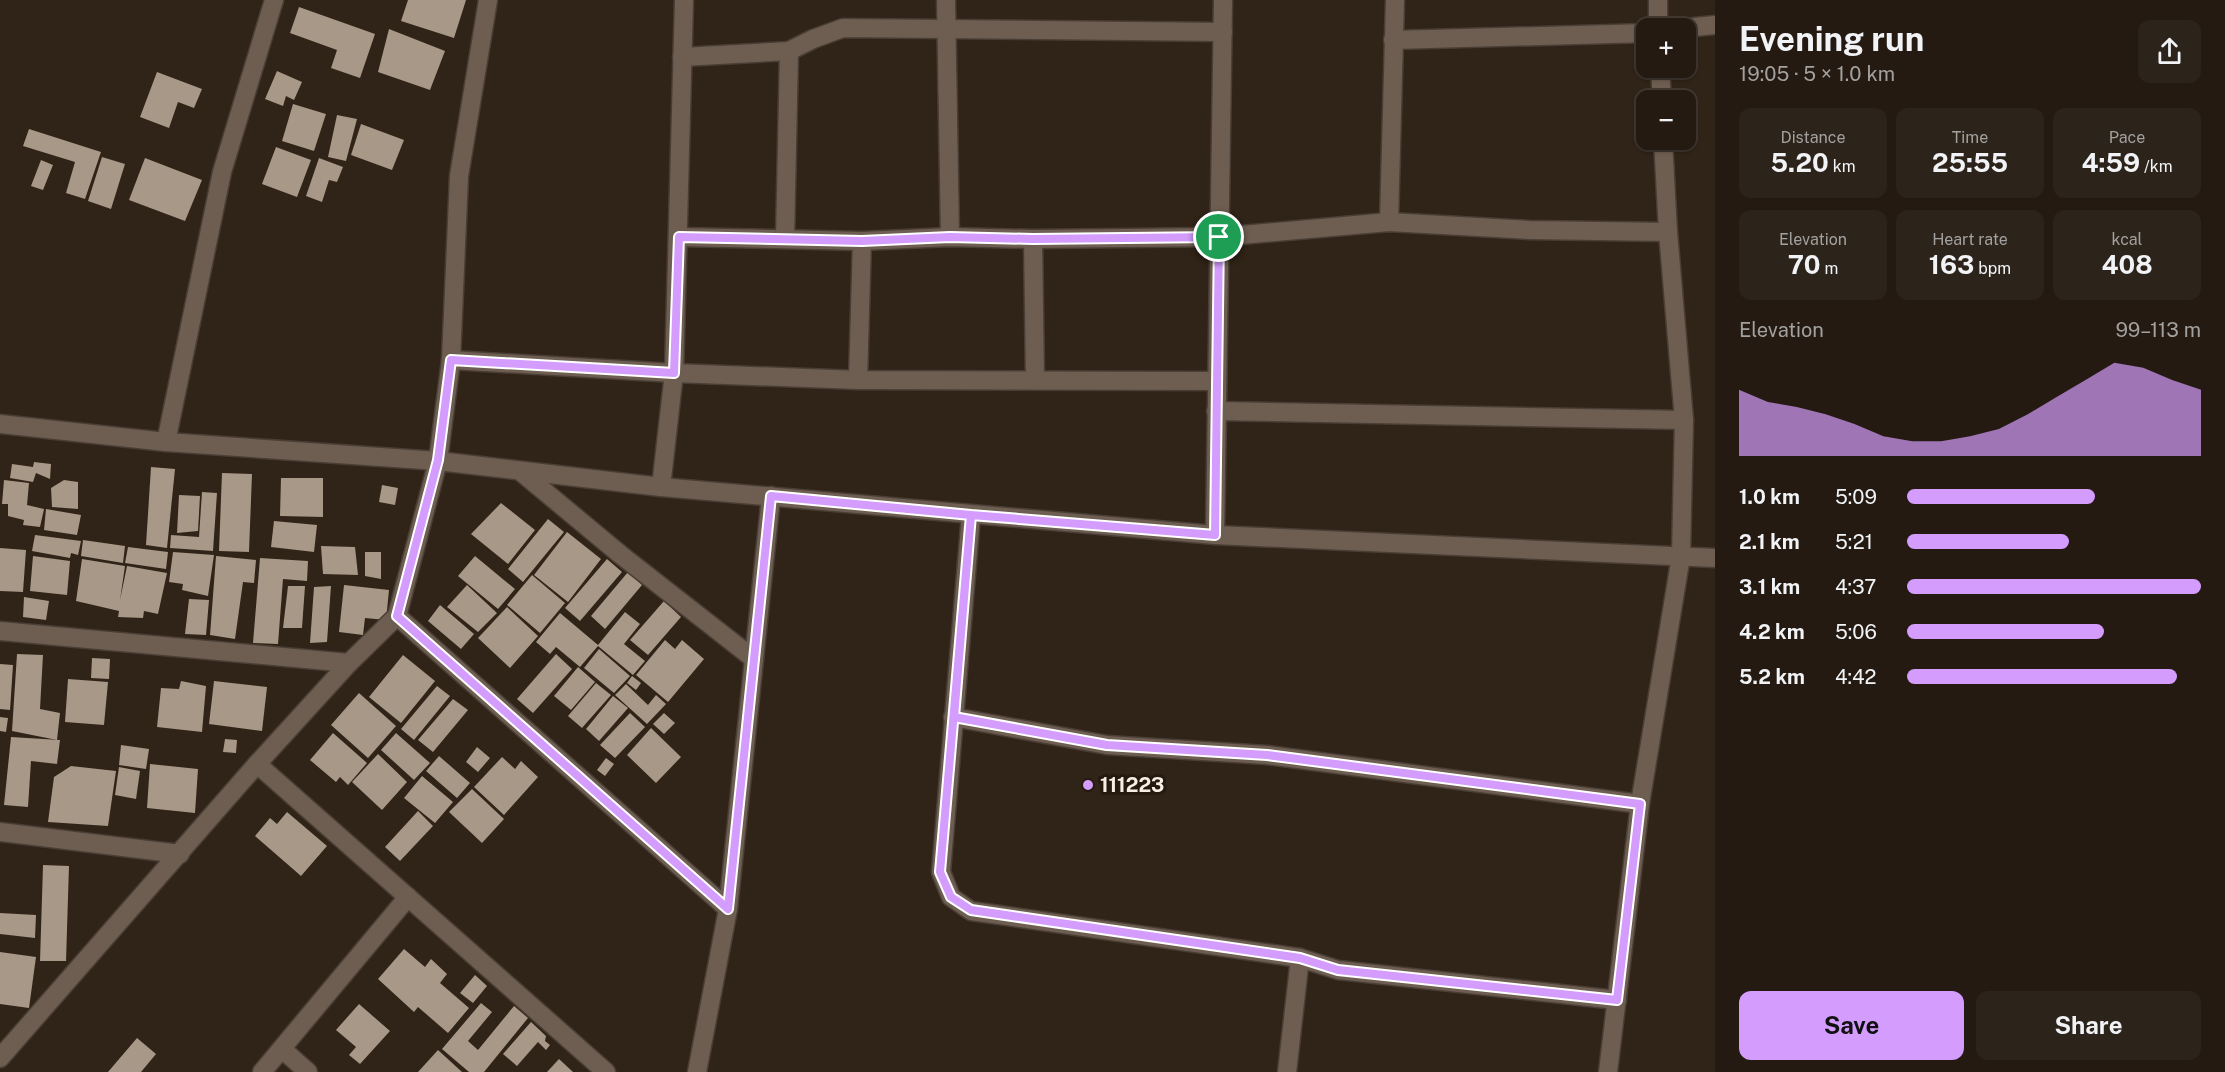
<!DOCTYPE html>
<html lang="en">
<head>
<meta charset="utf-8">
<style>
	:root { --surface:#241a11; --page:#2c231a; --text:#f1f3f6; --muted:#a3a19f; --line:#413831; --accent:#d39cfd }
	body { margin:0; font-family:"Public Sans",sans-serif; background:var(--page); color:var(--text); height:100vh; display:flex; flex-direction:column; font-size:22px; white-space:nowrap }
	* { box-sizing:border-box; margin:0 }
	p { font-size:20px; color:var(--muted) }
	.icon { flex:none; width:33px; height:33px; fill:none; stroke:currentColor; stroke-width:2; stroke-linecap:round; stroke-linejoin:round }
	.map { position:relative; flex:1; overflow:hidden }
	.details { display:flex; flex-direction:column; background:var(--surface); width:510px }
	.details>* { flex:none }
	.tools { position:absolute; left:1636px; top:18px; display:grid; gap:12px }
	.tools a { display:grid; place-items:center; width:60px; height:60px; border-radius:12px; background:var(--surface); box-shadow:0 2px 4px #0004,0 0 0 2px var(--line); font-size:30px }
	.pin { position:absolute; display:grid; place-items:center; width:51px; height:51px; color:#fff; margin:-26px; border:3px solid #fff; border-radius:50%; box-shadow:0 2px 6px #0007 }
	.round { display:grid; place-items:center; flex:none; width:63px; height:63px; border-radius:12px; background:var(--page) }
	.summary { display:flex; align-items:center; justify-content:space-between; height:102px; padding:0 24px }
	h1 { font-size:33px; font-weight:700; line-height:45px }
	.stats { display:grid; grid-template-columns:repeat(3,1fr); gap:9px; height:102px; padding:6px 24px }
	.stats div { display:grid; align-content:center; border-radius:12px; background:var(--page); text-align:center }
	.stats b { font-size:26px; font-weight:700 }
	.stats small { font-size:16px; font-weight:400 }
	.stats p { font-size:16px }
	.chart { height:168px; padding:12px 24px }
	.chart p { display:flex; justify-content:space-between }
	.chart svg { width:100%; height:108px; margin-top:6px; fill:var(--accent); opacity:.7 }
	.button { display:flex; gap:12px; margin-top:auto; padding:12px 24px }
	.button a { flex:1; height:69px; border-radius:12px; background:var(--accent); color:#111; font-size:24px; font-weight:700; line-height:69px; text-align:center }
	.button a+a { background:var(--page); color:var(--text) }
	ul { padding:0 24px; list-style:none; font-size:20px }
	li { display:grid; grid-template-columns:96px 72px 1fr; align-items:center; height:45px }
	li i { height:15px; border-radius:8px; background:var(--accent) }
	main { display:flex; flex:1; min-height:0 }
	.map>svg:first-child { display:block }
	.building { fill:#a79887 }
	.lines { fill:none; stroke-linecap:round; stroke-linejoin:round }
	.street-casing { stroke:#493e35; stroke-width:21 }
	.secondary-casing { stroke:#493e35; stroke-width:21 }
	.street { stroke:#6e5e51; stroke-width:18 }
	.secondary { stroke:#6e5e51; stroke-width:18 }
	.route-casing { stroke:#fff; stroke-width:12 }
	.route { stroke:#d39cfd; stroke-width:8 }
	.poi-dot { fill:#d39cfd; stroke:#26190d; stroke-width:2 }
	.labels { text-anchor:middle; stroke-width:6; stroke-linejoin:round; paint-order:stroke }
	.poi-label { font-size:20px; font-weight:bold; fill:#f7eee6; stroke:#26190d; text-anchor:start }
</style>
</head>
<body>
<main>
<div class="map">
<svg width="1715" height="1072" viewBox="0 0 1715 1072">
	<rect width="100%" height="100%" fill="#302317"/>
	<g class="building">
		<polygon points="408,0 466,0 454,38 401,21"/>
		<polygon points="299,7 375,34 360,78 331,68 337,50 290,33"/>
		<polygon points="389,29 445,51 430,90 378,72"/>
		<polygon points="277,71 302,82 294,100 286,96 283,106 265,99"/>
		<polygon points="157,72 202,89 194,108 178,102 169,128 140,117"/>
		<polygon points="293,104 326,114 314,151 282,141"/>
		<polygon points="337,115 357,119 346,161 328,157"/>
		<polygon points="361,124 404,140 392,170 351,155"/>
		<polygon points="29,129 101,152 85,199 66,193 75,162 23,146"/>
		<polygon points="276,147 311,160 297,197 262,184"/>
		<polygon points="102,157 125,164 111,209 88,201"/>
		<polygon points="145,158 202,180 185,221 129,200"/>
		<polygon points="319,158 343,167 337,182 329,180 322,202 306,196"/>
		<polygon points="41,160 53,165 43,190 31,186"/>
		<polygon points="34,462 51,464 50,479 36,473 33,482 10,478 12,464 33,467"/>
		<polygon points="151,467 175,469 167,548 146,545"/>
		<polygon points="222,473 252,474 249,552 219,551"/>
		<polygon points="281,478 323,478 323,517 280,516"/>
		<polygon points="4,480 29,483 27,505 44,509 40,527 23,525 24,520 8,516 8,504 2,504"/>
		<polygon points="64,480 78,482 78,509 52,507 51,488"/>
		<polygon points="382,485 398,488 395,505 379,502"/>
		<polygon points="202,492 217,493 213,551 170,548 171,535 199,537"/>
		<polygon points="179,495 200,496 198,531 177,533"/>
		<polygon points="501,503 535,530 508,564 471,534"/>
		<polygon points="46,509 81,515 77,535 44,530"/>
		<polygon points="548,519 564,532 523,582 508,569"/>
		<polygon points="274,521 317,525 314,552 271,547"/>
		<polygon points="567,532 601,559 568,602 534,575"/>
		<polygon points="35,535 81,541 78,555 71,553 70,558 32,551"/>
		<polygon points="83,540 125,546 123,563 81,556"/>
		<polygon points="321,546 355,547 358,575 323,574"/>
		<polygon points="128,547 168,552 166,569 125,563"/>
		<polygon points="0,548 26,550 23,592 0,591"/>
		<polygon points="173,552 214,555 208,596 182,590 183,584 169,582"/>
		<polygon points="365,552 381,552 381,579 365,576"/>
		<polygon points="33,556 70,561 67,595 30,591"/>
		<polygon points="216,556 256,560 254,583 243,582 235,639 210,635"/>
		<polygon points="475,556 515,589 498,609 458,576"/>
		<polygon points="260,558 308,561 307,581 283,579 278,644 253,643"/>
		<polygon points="82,559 125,566 120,600 127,566 167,573 158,614 144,611 143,618 118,617 119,611 76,601"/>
		<polygon points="607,559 622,572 580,621 565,608"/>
		<polygon points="628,572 642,585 605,629 591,616"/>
		<polygon points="532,575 565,603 540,633 507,605"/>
		<polygon points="344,585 389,590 386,620 365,618 363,635 339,632"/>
		<polygon points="467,585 497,613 478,632 447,607"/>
		<polygon points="288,586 305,586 302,628 283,628"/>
		<polygon points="331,586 327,642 310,643 314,587"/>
		<polygon points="24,597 49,601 46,620 23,617"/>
		<polygon points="189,599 209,600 206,635 185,634"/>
		<polygon points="664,601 681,617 648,655 630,640"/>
		<polygon points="440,605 474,634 461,649 428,621"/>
		<polygon points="507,607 538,636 510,668 478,638"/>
		<polygon points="625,612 640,624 624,644 645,661 633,675 598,646 580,667 556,647 550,654 536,642 560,613 598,645"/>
		<polygon points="665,640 675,649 682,640 704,659 668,702 636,675"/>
		<polygon points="599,649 630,676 614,693 584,668"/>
		<polygon points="17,654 43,655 40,709 60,713 57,740 12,731"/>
		<polygon points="556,654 572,669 533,713 517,699"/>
		<polygon points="403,655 435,681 401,723 369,697"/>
		<polygon points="92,658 110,659 109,679 91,678"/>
		<polygon points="0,664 13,665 10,710 0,709"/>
		<polygon points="578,667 595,682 571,710 554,696"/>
		<polygon points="632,676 641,683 636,690 627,683"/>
		<polygon points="68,679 108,682 104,725 65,722"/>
		<polygon points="181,681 206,686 202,732 157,727 161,688 179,689"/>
		<polygon points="214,681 267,687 262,731 209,724"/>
		<polygon points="596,683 611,695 582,728 568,716"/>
		<polygon points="626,684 648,705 656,695 666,704 647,724 615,695"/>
		<polygon points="437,686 450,696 414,740 401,729"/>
		<polygon points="359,693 396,726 368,758 331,725"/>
		<polygon points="613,696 628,708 599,741 586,729"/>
		<polygon points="453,699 468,710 433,752 418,740"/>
		<polygon points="630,713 645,727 615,758 600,745"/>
		<polygon points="664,713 675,723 664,734 653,724"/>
		<polygon points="0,717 8,718 6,732 0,731"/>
		<polygon points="651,728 681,757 656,783 627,755"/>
		<polygon points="333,733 367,763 348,785 340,777 336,782 310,760"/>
		<polygon points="396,733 430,763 414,780 381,750"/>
		<polygon points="11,737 60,740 57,764 31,761 28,807 4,805"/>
		<polygon points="225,739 237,740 236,753 223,752"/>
		<polygon points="121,745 149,749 146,769 119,765"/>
		<polygon points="477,747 490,758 478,772 466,762"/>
		<polygon points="378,754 407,782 382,810 352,782"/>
		<polygon points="439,756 470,783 457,798 426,771"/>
		<polygon points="502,757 515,769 521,761 538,777 504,815 474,787"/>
		<polygon points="606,758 614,764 605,776 597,770"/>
		<polygon points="150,764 198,769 195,813 147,808"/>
		<polygon points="71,766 116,771 108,826 48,822 54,777"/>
		<polygon points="119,767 140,771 136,799 115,795"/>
		<polygon points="422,776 453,802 435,823 404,798"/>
		<polygon points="472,789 504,819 482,843 449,812"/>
		<polygon points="418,811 433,826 400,861 385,847"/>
		<polygon points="287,812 327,846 301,876 255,836 270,818 277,824"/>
		<polygon points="43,865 69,866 66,961 40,961"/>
		<polygon points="0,913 36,915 35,938 0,934"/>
		<polygon points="404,949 425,967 431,959 447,974 440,983 469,1008 448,1033 418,1007 414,1012 378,979"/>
		<polygon points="0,952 36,957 29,1008 0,1004"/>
		<polygon points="475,975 487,986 473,1003 460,993"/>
		<polygon points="481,1003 492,1012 468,1041 478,1050 514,1006 528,1018 484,1072 469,1072 442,1049"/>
		<polygon points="359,1004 390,1031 360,1064 349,1055 356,1047 336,1030"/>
		<polygon points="531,1022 546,1036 545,1041 550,1045 546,1050 538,1042 517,1066 503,1054"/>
		<polygon points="137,1038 156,1054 141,1072 108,1072"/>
		<polygon points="438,1050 462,1072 418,1072"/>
		<polygon points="559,1059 573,1072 547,1072"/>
	</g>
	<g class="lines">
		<defs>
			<g id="street">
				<polyline points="946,0 950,237"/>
				<polyline points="1658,0 1658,28"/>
				<polyline points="1685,28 1715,25"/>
				<polyline points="1393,40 1647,33"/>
				<polyline points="682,57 789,51 813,39 843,28 1223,32"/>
				<polyline points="1660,68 1662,100"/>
				<polyline points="1389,222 1395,0"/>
				<polyline points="679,237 862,241 950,237 1033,239 1219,237 1389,222 1529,230 1668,232"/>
				<polyline points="785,239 789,51"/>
				<polyline points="1033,239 1035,380"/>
				<polyline points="451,360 674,373 858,380 1217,381"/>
				<polyline points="858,380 862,241"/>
				<polyline points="1216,411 1684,420"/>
				<polyline points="166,442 222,172 274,0"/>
				<polyline points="520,471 621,555 754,659"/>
				<polyline points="661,487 674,373 684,0"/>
				<polyline points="971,515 941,872 951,897 971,911 1300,958 1338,970 1617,1000"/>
				<polyline points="1215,535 1223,0"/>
				<polyline points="397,616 728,909"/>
				<polyline points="0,631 349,663"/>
				<polyline points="953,717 1107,745 1267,755 1640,804"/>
				<polyline points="257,764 606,1072"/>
				<polyline points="0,832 180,854"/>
				<polyline points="282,1049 308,1072"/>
				<polyline points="0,1058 257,764 349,663 397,616 438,461 661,487 1215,535 1715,558"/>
				<polyline points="262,1072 408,897"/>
				<polyline points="697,1072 728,909 771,496"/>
				<polyline points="1287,1072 1300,958"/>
				<polyline points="1608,1072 1640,804 1681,556 1684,420 1668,232 1663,140"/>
			</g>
			<polyline id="secondary" points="0,424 166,442 438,461 451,360 459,176 488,0"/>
		</defs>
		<use href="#street" class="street-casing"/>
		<use href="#secondary" class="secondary-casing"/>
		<use href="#street" class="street"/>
		<use href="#secondary" class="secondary"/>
	</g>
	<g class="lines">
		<defs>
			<polyline id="route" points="1219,237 1033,239 950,237 862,241 679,237 674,373 451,360 438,460 397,616 728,909 771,496 971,515 954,717 1107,745 1267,755 1640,804 1617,1000 1338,970 1300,958 971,910 951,897 940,872 971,515 1215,535 1219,237"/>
		</defs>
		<use href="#route" class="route-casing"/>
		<use href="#route" class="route"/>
	</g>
	<circle class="poi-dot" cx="1088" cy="785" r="6"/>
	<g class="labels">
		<g class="poi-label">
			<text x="1100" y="792">111223</text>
		</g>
	</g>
</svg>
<div class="tools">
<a>+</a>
<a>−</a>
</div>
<div class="pin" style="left:1219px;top:237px;background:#1e9e55"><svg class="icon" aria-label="arrive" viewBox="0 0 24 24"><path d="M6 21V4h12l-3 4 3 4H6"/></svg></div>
</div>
<section class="details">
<div class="summary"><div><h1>Evening run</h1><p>19:05 · 5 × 1.0 km</p></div><a class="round"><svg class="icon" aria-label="share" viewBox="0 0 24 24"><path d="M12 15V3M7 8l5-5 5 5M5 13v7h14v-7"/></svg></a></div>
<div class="stats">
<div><p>Distance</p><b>5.20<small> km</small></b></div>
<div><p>Time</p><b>25:55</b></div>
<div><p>Pace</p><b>4:59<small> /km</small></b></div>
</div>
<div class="stats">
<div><p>Elevation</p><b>70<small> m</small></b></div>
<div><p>Heart rate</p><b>163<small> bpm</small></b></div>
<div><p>kcal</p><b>408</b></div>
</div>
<div class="chart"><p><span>Elevation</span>99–113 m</p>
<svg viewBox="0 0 160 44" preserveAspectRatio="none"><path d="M0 44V17L10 22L20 24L30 27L40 31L50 36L60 38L70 38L80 36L90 33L100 27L110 20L120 13L130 6L140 8L150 13L160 17V44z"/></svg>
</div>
<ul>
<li><b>1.0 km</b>5:09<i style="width:64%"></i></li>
<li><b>2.1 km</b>5:21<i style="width:55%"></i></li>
<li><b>3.1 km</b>4:37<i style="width:100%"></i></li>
<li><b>4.2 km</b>5:06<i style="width:67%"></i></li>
<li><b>5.2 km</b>4:42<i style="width:92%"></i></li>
</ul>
<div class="button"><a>Save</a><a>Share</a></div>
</section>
</main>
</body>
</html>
